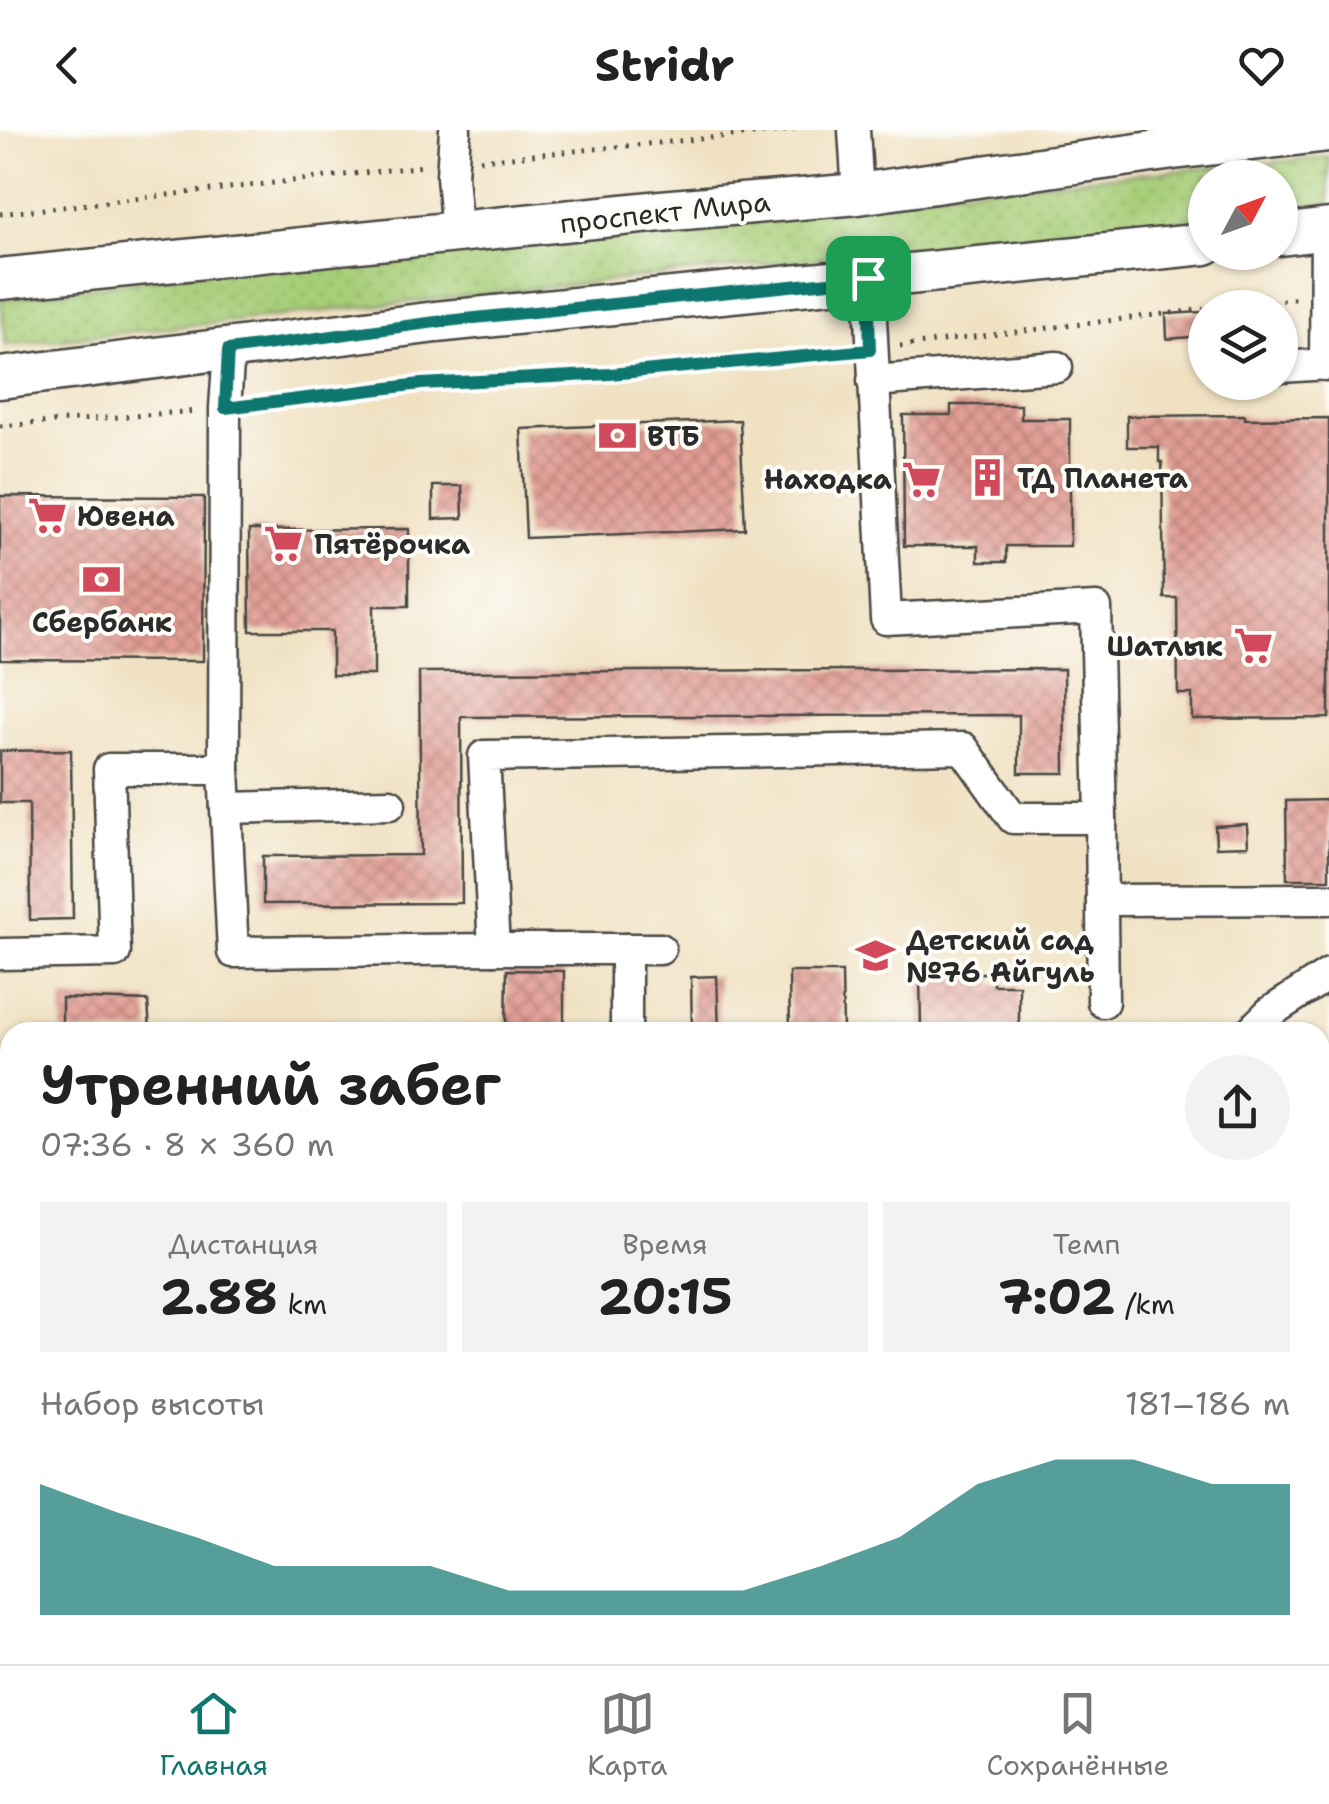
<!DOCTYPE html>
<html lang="ru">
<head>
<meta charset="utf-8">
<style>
	:root { --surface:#fff; --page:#f2f2f2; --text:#222; --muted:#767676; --line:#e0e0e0; --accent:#0f766e }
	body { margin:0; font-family:"Shantell Sans",sans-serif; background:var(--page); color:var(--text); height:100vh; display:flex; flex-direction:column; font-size:38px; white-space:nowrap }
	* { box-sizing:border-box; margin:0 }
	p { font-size:32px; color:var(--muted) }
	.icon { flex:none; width:55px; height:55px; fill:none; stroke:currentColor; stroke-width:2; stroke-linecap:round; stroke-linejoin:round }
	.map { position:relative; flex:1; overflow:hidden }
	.side { position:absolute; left:0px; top:892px; width:1330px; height:642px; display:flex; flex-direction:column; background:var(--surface); border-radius:30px 30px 0 0; box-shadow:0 2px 8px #0004 }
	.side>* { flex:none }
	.needle { width:65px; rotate:49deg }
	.buttons { position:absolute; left:1188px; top:30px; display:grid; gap:20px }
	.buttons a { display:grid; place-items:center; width:110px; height:110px; border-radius:50%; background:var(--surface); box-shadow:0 2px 8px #0004; font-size:50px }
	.pin { position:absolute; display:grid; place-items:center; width:85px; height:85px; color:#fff; margin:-42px; border-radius:20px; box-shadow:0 5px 15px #0006 }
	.round { display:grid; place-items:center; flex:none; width:105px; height:105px; border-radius:52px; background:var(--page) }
	.headline { display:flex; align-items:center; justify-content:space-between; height:170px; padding:0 40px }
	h1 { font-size:55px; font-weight:700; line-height:75px }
	.figures { display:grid; grid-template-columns:repeat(3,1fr); gap:15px; height:170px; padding:10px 40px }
	.figures div { display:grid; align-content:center; border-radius:0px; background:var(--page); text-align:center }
	.figures b { font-size:50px; font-weight:700 }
	.figures small { font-size:28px; font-weight:400 }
	.figures p { font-size:28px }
	.chart { height:280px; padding:20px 40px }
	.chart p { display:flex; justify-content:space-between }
	.chart svg { width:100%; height:180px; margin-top:10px; fill:var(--accent); opacity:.7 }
	header { display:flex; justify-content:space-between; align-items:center; height:130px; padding:0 40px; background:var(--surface); font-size:45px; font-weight:700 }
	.tabs { display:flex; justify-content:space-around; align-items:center; height:140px; border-top:2px solid var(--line); background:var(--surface); font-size:28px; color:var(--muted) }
	.tabs a { display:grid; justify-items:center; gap:5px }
	.tabs .active { color:var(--accent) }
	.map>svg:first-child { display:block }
	.grass { fill:url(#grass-dots); stroke:#697c52; stroke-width:2.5 }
	.building { fill:url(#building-cross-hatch) }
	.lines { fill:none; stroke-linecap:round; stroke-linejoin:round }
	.minor-casing { stroke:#494642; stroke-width:35 }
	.major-casing { stroke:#494642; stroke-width:45 }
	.path { stroke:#494642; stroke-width:5; stroke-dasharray:2.5 8; stroke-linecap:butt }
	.minor { stroke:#fff; stroke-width:30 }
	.major { stroke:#fff; stroke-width:40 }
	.route-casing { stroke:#fff; stroke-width:20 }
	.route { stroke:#0f766e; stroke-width:12 }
	.labels { text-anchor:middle; stroke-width:8; stroke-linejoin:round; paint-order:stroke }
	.street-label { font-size:28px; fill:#2b2b2b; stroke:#fdfcf7 }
	.poi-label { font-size:28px; font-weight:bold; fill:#2b2b2b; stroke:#fdfcf7; text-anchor:start }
</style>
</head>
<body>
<header><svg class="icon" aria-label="back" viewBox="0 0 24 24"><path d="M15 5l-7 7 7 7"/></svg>Stridr<svg class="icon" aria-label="heart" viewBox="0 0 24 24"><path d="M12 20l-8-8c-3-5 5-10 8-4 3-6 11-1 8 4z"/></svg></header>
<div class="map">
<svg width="1329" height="1534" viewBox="0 0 1329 1534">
	<defs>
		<pattern id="grass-dots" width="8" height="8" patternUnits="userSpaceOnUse" patternTransform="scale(2.5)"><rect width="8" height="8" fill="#a7ce78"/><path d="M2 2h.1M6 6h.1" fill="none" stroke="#90b168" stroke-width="1.8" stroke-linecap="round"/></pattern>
		<pattern id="building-cross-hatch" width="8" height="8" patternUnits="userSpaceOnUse" patternTransform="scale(2.5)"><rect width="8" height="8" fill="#e29e95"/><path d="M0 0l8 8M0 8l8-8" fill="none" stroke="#b7817a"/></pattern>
	</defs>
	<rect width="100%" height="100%" fill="#fdfcf7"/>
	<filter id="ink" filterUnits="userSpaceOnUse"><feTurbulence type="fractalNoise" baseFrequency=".01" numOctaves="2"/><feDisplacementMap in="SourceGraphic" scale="20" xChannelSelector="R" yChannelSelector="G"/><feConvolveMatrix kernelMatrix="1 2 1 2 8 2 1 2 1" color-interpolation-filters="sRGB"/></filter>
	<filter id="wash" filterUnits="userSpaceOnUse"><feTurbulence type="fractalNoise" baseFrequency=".0048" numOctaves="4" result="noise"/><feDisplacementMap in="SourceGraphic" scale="40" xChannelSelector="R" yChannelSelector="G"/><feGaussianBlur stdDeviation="2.25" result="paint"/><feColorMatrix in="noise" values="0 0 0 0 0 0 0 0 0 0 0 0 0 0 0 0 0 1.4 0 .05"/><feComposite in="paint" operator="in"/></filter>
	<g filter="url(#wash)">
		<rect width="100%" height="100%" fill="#f0e1c2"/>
		<polygon class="grass" points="1329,27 1329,75 1280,80 1280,48 1205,48 1205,88 5,215 1,170 457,104"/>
		<g id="blocks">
			<g class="building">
				<polygon points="1202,182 1203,206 1167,209 1166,184"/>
				<polygon points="951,275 1021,275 1021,289 1070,289 1070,416 1006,416 1006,432 978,432 978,416 904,416 903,285 951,285"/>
				<polygon points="1245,285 1245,289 1329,288 1329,588 1192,589 1192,564 1178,564 1177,468 1164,468 1162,332 1159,332 1159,317 1127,317 1127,286"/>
				<polygon points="740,290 745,399 526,408 521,299"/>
				<polygon points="433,356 462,356 463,388 433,389"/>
				<polygon points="0,366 204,367 203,531 0,530"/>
				<polygon points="409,399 409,476 374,476 374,545 332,545 332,501 250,501 249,400"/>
				<polygon points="1064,539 1065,643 1019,643 1019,585 461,587 462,773 263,774 263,726 421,725 419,542"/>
				<polygon points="71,620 73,789 30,790 29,673 0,673 0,621"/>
				<polygon points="1329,670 1329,749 1287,749 1286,671"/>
				<polygon points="1247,694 1248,716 1216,717 1215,696"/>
				<polygon points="507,840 564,841 564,902 506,902"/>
				<polygon points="789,842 842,842 843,902 790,902"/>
				<polygon points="920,843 993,843 993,855 1019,855 1019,896 921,898"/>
				<polygon points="717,846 719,902 692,902 691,847"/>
				<polygon points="62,868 148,871 150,902 62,902"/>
			</g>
		</g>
	</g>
	<g filter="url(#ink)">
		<use href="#blocks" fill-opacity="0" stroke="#494642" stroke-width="2.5"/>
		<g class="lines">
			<defs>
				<g id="minor">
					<polyline points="455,0 452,46 457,104"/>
					<polyline points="854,0 858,64"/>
					<polyline points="1325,235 1326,99"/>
					<polyline points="1280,237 1329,234"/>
					<polyline points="873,251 1057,237"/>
					<polyline points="224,639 233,822 494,819 484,626 963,618 1013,688 1101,688 1096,478 886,489 869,148"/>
					<polyline points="226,678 390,674"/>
					<polyline points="1101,688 1103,872"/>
					<polyline points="1102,770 1329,769"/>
					<polyline points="494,819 660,819"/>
					<polyline points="626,819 626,898"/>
					<polyline points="0,824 115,822 109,639 224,639 225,278 229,219"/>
					<polyline points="1250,902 1269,883 1329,844"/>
					<polyline points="0,1029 10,1028"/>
					<polyline points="1320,1081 1329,1073"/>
					<polyline points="1320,1278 1329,1278"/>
					<polyline points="1320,1419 1329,1419"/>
					<polyline points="0,1453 10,1453"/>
					<polyline points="67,1525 67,1534"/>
					<polyline points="721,1525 721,1534"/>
					<polyline points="1063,1534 1063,1525"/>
					<polyline points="1097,1534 1108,1525"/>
				</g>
				<g id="major">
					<polyline points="1280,105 1329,99"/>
					<polyline points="0,149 661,81 858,64 1173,19 1329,1"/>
					<polyline points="0,248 436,192 1205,114"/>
				</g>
			</defs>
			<use href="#minor" class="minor-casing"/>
			<use href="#major" class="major-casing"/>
			<g class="path">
				<polyline points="480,30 794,0"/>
				<polyline points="0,84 424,36"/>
				<polyline points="1219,178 1301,168"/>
				<polyline points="900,216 1205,179"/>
				<polyline points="253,275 421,254 610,244 845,222"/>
				<polyline points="0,296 197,281"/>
			</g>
			<use href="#minor" class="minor"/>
			<use href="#major" class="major"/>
		</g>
	</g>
	<g class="lines" filter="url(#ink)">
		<defs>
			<polygon id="route" points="868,148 870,220 610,244 421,254 225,278 228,220 436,192"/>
		</defs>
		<use href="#route" class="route-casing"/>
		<use href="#route" class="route"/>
	</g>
	<defs>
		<symbol id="bank-bare" viewBox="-9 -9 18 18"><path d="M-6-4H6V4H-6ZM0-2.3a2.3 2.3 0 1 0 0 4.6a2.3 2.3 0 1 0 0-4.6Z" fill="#d1495b" stroke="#fdfcf7" stroke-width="2.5" paint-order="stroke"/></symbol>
		<symbol id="building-bare" viewBox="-9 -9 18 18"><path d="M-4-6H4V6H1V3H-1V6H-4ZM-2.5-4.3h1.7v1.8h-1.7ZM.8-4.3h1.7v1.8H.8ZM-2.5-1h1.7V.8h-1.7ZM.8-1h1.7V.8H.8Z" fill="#d1495b" stroke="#fdfcf7" stroke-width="2.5" paint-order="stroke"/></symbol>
		<symbol id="supermarket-bare" viewBox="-9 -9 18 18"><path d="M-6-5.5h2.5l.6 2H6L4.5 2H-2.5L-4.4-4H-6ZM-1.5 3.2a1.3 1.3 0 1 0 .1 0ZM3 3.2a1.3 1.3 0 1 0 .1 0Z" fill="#d1495b" stroke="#fdfcf7" stroke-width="2.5" paint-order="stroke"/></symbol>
		<symbol id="school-bare" viewBox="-9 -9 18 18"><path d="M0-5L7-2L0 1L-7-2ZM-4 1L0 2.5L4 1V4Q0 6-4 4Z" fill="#d1495b" stroke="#fdfcf7" stroke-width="2.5" paint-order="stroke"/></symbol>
	</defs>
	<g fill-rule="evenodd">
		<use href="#bank-bare" x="590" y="278" width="55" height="55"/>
		<use href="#building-bare" x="960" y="320" width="55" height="55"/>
		<use href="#supermarket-bare" x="894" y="322" width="55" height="55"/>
		<use href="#supermarket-bare" x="20" y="358" width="55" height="55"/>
		<use href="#supermarket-bare" x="256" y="386" width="55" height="55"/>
		<use href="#bank-bare" x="74" y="422" width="55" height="55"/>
		<use href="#supermarket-bare" x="1226" y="488" width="55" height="55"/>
		<use href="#school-bare" x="848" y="798" width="55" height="55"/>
	</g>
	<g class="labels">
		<g class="street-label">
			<text transform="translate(665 82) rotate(-6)" y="10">проспект Мира</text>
		</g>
		<g class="poi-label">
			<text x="647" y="316">ВТБ</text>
			<text x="1017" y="358">ТД Планета</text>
			<text x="892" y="359" text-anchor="end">Находка</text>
			<text x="77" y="396">Ювена</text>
			<text x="314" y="424">Пятёрочка</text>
			<text x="102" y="502" text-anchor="middle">Сбербанк</text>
			<text x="1223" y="526" text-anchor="end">Шатлык</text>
			<text x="906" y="820">Детский сад<tspan x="906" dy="32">№76 Айгуль</tspan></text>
		</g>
	</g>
</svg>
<div class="buttons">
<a><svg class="needle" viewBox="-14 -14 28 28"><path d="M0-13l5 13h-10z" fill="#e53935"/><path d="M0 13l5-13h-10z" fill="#767676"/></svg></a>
<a><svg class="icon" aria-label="layers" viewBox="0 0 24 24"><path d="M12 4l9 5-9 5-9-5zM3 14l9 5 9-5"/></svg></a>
</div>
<div class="pin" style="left:868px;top:148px;background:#1e9e55"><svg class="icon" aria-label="arrive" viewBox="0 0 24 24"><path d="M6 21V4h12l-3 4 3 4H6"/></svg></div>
<section class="side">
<div class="headline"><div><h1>Утренний забег</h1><p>07:36 · 8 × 360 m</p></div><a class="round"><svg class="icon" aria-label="share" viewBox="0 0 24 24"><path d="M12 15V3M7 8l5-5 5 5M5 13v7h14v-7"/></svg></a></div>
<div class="figures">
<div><p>Дистанция</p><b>2.88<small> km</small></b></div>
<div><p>Время</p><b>20:15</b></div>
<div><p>Темп</p><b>7:02<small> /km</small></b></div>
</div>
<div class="chart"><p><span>Набор высоты</span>181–186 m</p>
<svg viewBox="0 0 160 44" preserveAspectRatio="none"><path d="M0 44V12L10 19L20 25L30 32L40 32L50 32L60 38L70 38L80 38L90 38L100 32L110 25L120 12L130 6L140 6L150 12L160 12V44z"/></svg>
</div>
</section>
</div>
<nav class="tabs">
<a class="active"><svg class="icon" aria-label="home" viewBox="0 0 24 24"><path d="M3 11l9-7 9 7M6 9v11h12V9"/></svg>Главная</a>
<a><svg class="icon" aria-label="map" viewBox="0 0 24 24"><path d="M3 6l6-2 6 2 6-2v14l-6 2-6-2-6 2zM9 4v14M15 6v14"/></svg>Карта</a>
<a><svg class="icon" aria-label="saved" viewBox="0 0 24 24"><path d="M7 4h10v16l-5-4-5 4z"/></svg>Сохранённые</a>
</nav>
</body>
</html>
